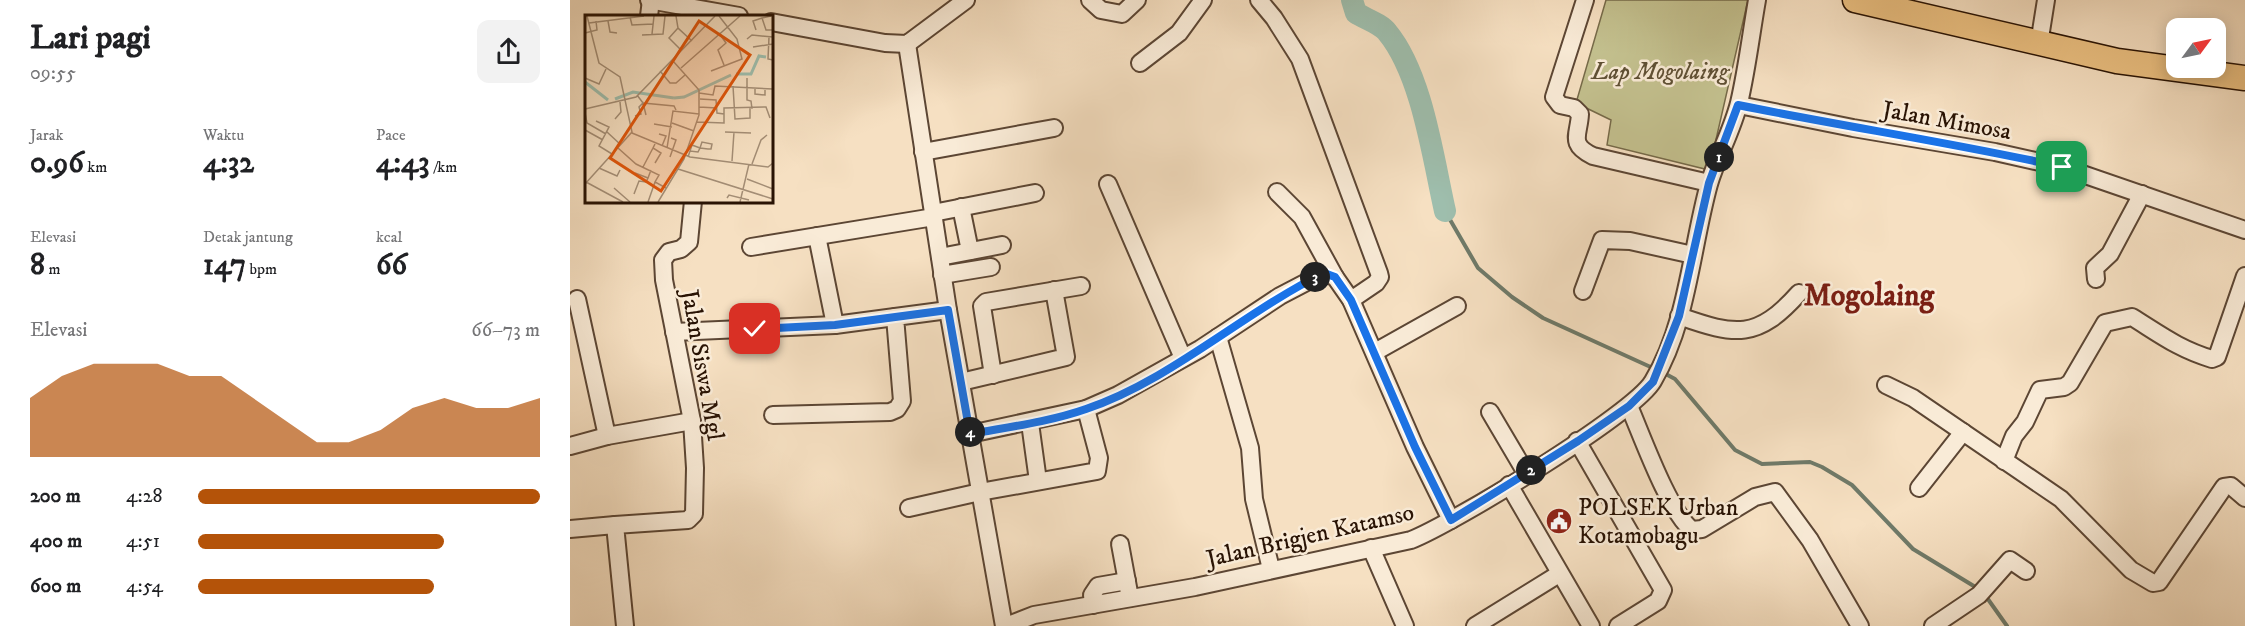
<!DOCTYPE html>
<html lang="id">
<head>
<meta charset="utf-8">
<style>
	:root { --surface:#fff; --page:#f2f2f2; --text:#202124; --muted:#757577; --accent:#b45309 }
	body { margin:0; font-family:"IM FELL DW Pica",serif; background:var(--page); color:var(--text); height:100vh; display:flex; flex-direction:column; font-size:22px; white-space:nowrap }
	* { box-sizing:border-box; margin:0 }
	p { font-size:20px; color:var(--muted) }
	.icon { flex:none; width:33px; height:33px; fill:none; stroke:currentColor; stroke-width:2; stroke-linecap:round; stroke-linejoin:round }
	.map { position:relative; flex:1; overflow:hidden }
	.panel { display:flex; flex-direction:column; background:var(--surface); width:570px }
	.panel>* { flex:none }
	.needle { width:39px; rotate:57deg }
	.buttons { position:absolute; left:1596px; top:18px; display:grid; gap:12px }
	.buttons a { display:grid; place-items:center; width:60px; height:60px; border-radius:12px; background:var(--surface); box-shadow:0 3px 15px #0003; font-size:30px }
	.pin { position:absolute; display:grid; place-items:center; width:51px; height:51px; color:#fff; margin:-26px; border-radius:12px; box-shadow:0 3px 9px #0006 }
	.km { position:absolute; width:30px; height:30px; margin:-15px; border-radius:50%; background:#222; color:#fff; font-size:16px; line-height:30px; text-align:center }
	.round { display:grid; place-items:center; flex:none; width:63px; height:63px; border-radius:12px; background:var(--page) }
	.overview { display:flex; align-items:center; justify-content:space-between; height:102px; padding:0 30px }
	h1 { font-size:33px; font-weight:800; line-height:45px }
	.metrics { display:grid; grid-template-columns:repeat(3,1fr); gap:9px; height:102px; padding:6px 30px }
	.metrics div { display:grid; align-content:center }
	.metrics b { font-size:30px; font-weight:800 }
	.metrics small { font-size:16px; font-weight:400 }
	.metrics p { font-size:16px }
	.chart { height:168px; padding:12px 30px }
	.chart p { display:flex; justify-content:space-between }
	.chart svg { width:100%; height:108px; margin-top:6px; fill:var(--accent); opacity:.7 }
	ul { padding:0 30px; list-style:none; font-size:20px }
	li { display:grid; grid-template-columns:96px 72px 1fr; align-items:center; height:45px }
	li i { height:15px; border-radius:8px; background:var(--accent) }
	main { display:flex; flex:1; min-height:0 }
	.map>svg:first-child { display:block }
	.green { fill:#c3c08e; stroke:#766a49; stroke-width:1.5 }
	.lines { fill:none; stroke-linecap:round; stroke-linejoin:round }
	.stream { stroke:#6f7a69; stroke-width:4 }
	.river { stroke:#9ebead; stroke-width:22 }
	.minor-casing { stroke:#5c4634; stroke-width:20 }
	.highway-casing { stroke:#291304; stroke-width:27 }
	.minor { stroke:#f9ebd7; stroke-width:16 }
	.highway { stroke:#ebc081; stroke-width:24 }
	.route-casing { stroke:#fff; stroke-width:12 }
	.route { stroke:#1a73e8; stroke-width:8 }
	.labels { text-anchor:middle; stroke-width:5; stroke-linejoin:round; paint-order:stroke }
	.park-label { font-size:24px; font-style:italic; fill:#5f5034; stroke:#f9ebd7 }
	.street-label { font-size:24px; fill:#291304; stroke:#f9ebd7 }
	.poi-label { font-size:24px; fill:#291304; stroke:#f9ebd7; text-anchor:start }
	.district-label { font-size:30px; font-weight:bold; fill:#7a1f14; stroke:#f9ebd7 }
	.inset-river { fill:none; stroke:#9ebead; stroke-width:3 }
	.inset-road { fill:none; stroke:#a48e76; stroke-width:1.5 }
	.view { fill:#de560c; fill-opacity:0.15; stroke:#de560c; stroke-width:3 }
	.inset-edge { fill:none; stroke:#291304; stroke-width:3 }
</style>
</head>
<body>
<main>
<section class="panel">
<div class="overview"><div><h1>Lari pagi</h1><p>09:55</p></div><a class="round"><svg class="icon" aria-label="share" viewBox="0 0 24 24"><path d="M12 15V3M7 8l5-5 5 5M5 13v7h14v-7"/></svg></a></div>
<div class="metrics">
<div><p>Jarak</p><b>0.96<small> km</small></b></div>
<div><p>Waktu</p><b>4:32</b></div>
<div><p>Pace</p><b>4:43<small> /km</small></b></div>
</div>
<div class="metrics">
<div><p>Elevasi</p><b>8<small> m</small></b></div>
<div><p>Detak jantung</p><b>147<small> bpm</small></b></div>
<div><p>kcal</p><b>66</b></div>
</div>
<div class="chart"><p><span>Elevasi</span>66–73 m</p>
<svg viewBox="0 0 160 44" preserveAspectRatio="none"><path d="M0 44V20L10 11L20 6L30 6L40 6L50 11L60 11L70 20L80 29L90 38L100 38L110 33L120 24L130 20L140 24L150 24L160 20V44z"/></svg>
</div>
<ul>
<li><b>200 m</b>4:28<i style="width:100%"></i></li>
<li><b>400 m</b>4:51<i style="width:72%"></i></li>
<li><b>600 m</b>4:54<i style="width:69%"></i></li>
</ul>
</section>
<div class="map">
<svg width="1675" height="626" viewBox="0 0 1675 626">
	<rect width="100%" height="100%" fill="#f6e0c2"/>
	<filter id="stains"><feTurbulence type="fractalNoise" baseFrequency=".00333" numOctaves="4"/><feColorMatrix values="0 0 0 0 .2 0 0 0 0 .09 0 0 0 0 .02 0 0 0 .5 -.17"/></filter>
	<radialGradient id="worn" r=".72"><stop offset=".6" stop-color="#630" stop-opacity="0"/><stop offset="1" stop-color="#630" stop-opacity=".3"/></radialGradient>
	<polygon class="green" points="1036,0 1178,0 1139,170 1037,145 1041,120 1006,103"/>
	<g class="lines">
		<g class="stream">
			<polyline points="875,211 908,268 942,297 973,318 1085,369"/>
			<polyline points="1092,372 1105,379 1165,450 1192,464 1240,462 1252,467 1282,485 1343,549 1407,588"/>
			<polyline points="1415,595 1437,626"/>
		</g>
		<path class="river" d="M782 0 786 13C796 19 811 24 817 32 852 74 863 158 875 211"/>
		<defs>
			<g id="minor">
				<polyline points="79,0 169,16"/>
				<polyline points="520,0 531,10 552,14 567,0"/>
				<polyline points="689,0 704,18 730,59 809,273 810,277 806,283 781,300"/>
				<path d="M1015 0 984 97 990 105 1004 108 1010 114C1009 135 998 144 1023 156L1139 183"/>
				<polyline points="79,16 81,0"/>
				<polyline points="201,22 315,43 337,44 396,0"/>
				<polyline points="337,44 378,310 434,626"/>
				<polyline points="1469,44 1476,0"/>
				<polyline points="570,63 609,33 633,0"/>
				<polyline points="1169,105 1283,128 1425,152 1492,167 1675,230"/>
				<polyline points="353,152 484,128"/>
				<polyline points="538,184 613,358"/>
				<polyline points="707,192 732,217 765,277"/>
				<polyline points="391,207 400,251"/>
				<polyline points="363,213 465,193"/>
				<polyline points="247,236 265,325"/>
				<polyline points="181,247 364,217"/>
				<polyline points="370,257 432,245"/>
				<polyline points="372,275 421,267"/>
				<polyline points="1526,279 1525,268 1540,254 1572,194"/>
				<polyline points="1013,291 1032,240 1060,241 1123,255"/>
				<polyline points="7,299 37,436 122,421"/>
				<path d="M1109 316C1166 336 1187 340 1229 293"/>
				<polyline points="104,332 265,325 325,317"/>
				<polyline points="648,337 680,448 684,499 701,569"/>
				<polyline points="805,352 887,306"/>
				<polyline points="423,375 412,306 416,302 511,286"/>
				<polyline points="391,382 496,357 484,290"/>
				<polyline points="1316,385 1343,398 1491,499 1561,570 1583,583 1589,582 1654,487 1661,486 1675,498"/>
				<path d="M1059 406C1072 436 1099 512 1122 530L1132 529 1185 497 1205 492 1240 540 1290 626"/>
				<polyline points="920,412 956,473"/>
				<polyline points="203,415 320,412 327,409 332,401 325,317 378,310"/>
				<polyline points="460,423 468,481"/>
				<polyline points="400,434 516,409 548,395 630,349 710,296 754,273 765,277 781,300 845,447 881,520"/>
				<polyline points="1007,441 1093,590 1088,601 1048,626"/>
				<polyline points="0,446 37,436"/>
				<path d="M1434 461 1444 436 1455 422 1470 390 1494 387 1500 383 1535 323 1562 317C1591 335 1609 349 1642 359L1647 357 1675 276"/>
				<polyline points="939,485 1021,626"/>
				<polyline points="1349,488 1393,432"/>
				<polyline points="339,508 410,492 527,471 529,458 516,409"/>
				<polyline points="0,529 45,525"/>
				<polyline points="550,544 560,598"/>
				<polyline points="801,548 835,626"/>
				<polyline points="523,605 522,595 528,586 557,581"/>
				<polyline points="55,626 45,525 118,520 124,514 125,468 122,421 94,280 93,260 99,252 111,249 119,242 123,201"/>
				<path d="M436 626 464 615 625 587 841 540C882 524 1064 414 1083 381 1118 322 1121 249 1139 184 1147 157 1162 131 1169 103 1177 69 1181 34 1187 0"/>
				<polyline points="905,626 989,574"/>
				<polyline points="1363,626 1409,595 1440,560 1456,571"/>
			</g>
			<polyline id="highway" points="1285,0 1547,61 1675,78"/>
		</defs>
		<use href="#minor" class="minor-casing"/>
		<use href="#highway" class="highway-casing"/>
		<use href="#minor" class="minor"/>
		<use href="#highway" class="highway"/>
	</g>
	<g class="lines">
		<defs>
			<path id="route" d="M185 329 265 325 378 310 400 434C438 427 479 422 516 409 600 381 674 312 754 273L765 277 781 300 845 447 881 520 1008 441 1059 406 1083 382 1109 316 1139 183 1168 105C1276 127 1385 143 1492 167"/>
		</defs>
		<use href="#route" class="route-casing"/>
		<use href="#route" class="route"/>
	</g>
	<defs>
		<symbol id="civic-disc" viewBox="-11 -11 22 22"><circle r="9.5" fill="#8f2418" stroke="#f9ebd7"/><path d="M-.6-6.5H3V-4.5H.6V-3L4-1V1h2V6H-6V1h2V-1L-.6-3ZM-1.2 2.5V6h2.4V2.5Z" fill="#fff"/></symbol>
	</defs>
	<g fill-rule="evenodd">
		<use href="#civic-disc" x="974" y="506" width="30" height="30"/>
	</g>
	<g class="labels">
		<g class="park-label">
			<text x="1090" y="79">Lap Mogolaing</text>
		</g>
		<g class="street-label">
			<text transform="translate(1377 120) rotate(10)" y="8">Jalan Mimosa</text>
			<text transform="translate(133 365) rotate(80)" y="8">Jalan Siswa Mgl</text>
			<text transform="translate(740 535) rotate(-13)" y="8">Jalan Brigjen Katamso</text>
		</g>
		<g class="poi-label">
			<text x="1008" y="515">POLSEK Urban<tspan x="1008" dy="28">Kotamobagu</tspan></text>
		</g>
		<g class="district-label">
			<text x="1299" y="305">Mogolaing</text>
		</g>
	</g>
	<g transform="translate(15 15)">
		<rect width="188" height="188" fill="#f6e0c2"/>
		<path class="inset-river" d="M151 59H166L174 41 181 42M0 67 23 85M89 83 99 82 146 60M30 84 48 77 89 83"/>
		<path class="inset-road" d="M91 1 93 13 107 26M186 1 177 3 181 15H188M45 2 47 10 68 9M23 6 25 17 32 18M4 8 59 1M93 13 84 23 96 35M171 15 168 6 177 3M0 18 12 15 11 6M134 18 141 28 133 35 139 50M67 19 69 1M57 20 78 19 80 1M184 22 183 44 188 45M162 24 167 20 188 22M168 32 188 29M96 53 155 1M75 56 85 68H91L100 60M126 56 157 44 152 24 134 1M0 63 14 69 21 54M162 63V85L166 86 167 94M148 71 150 104 165 103V93M170 74V79L180 80V75M114 78 128 80 130 71 188 74M52 80 58 88 89 91 91 95M115 84 131 85 132 98 139 99M114 92 132 93M0 94 51 82 130 1M0 98 2 108 21 119M50 101 56 99 54 92 58 88 61 100M30 104 36 97 35 87M11 106 24 112 14 131 27 139M112 107 139 108V93L181 92 185 103M87 108 109 116M69 109 87 112M0 115 18 125M22 117 36 130M140 117 166 118M47 118 105 142 183 152 188 148M74 119 81 121 77 131M33 133 51 149 74 160 70 167 81 173M82 133 88 96 114 99M85 142 91 125 86 123M103 142 105 136 113 137 115 133 117 127 127 129 126 134H123L115 133 107 130 105 136M147 146 149 117M70 148 76 138 68 133 70 129M167 149 176 125 182 120M58 152 68 133M14 153 32 161 35 155M93 154 188 184M50 158 63 163 66 155M162 164 188 174M1 167 38 187M0 169 47 117 35 62 14 48 2 1M29 173 45 187M49 179 54 166 61 167 63 163M142 183 144 180 164 185M63 187 70 167M73 187 99 144 114 100V75L88 46M155 187 164 149"/>
		<path class="view" d="M114 6 165 40 76 176 25 143Z"/>
		<rect width="188" height="188" class="inset-edge"/>
	</g>
	<rect width="100%" height="100%" filter="url(#stains)"/>
	<rect width="100%" height="100%" fill="url(#worn)"/>
</svg>
<div class="buttons">
<a><svg class="needle" viewBox="-14 -14 28 28"><path d="M0-13l5 13h-10z" fill="#e53935"/><path d="M0 13l5-13h-10z" fill="#757577"/></svg></a>
</div>
<div class="pin" style="left:1492px;top:167px;background:#1e9e55"><svg class="icon" aria-label="arrive" viewBox="0 0 24 24"><path d="M6 21V4h12l-3 4 3 4H6"/></svg></div>
<div class="pin" style="left:185px;top:329px;background:#d93025"><svg class="icon" aria-label="check" viewBox="0 0 24 24"><path d="M5 12l5 5 9-10"/></svg></div>
<b class="km" style="left:1149px;top:157px">1</b>
<b class="km" style="left:961px;top:470px">2</b>
<b class="km" style="left:745px;top:277px">3</b>
<b class="km" style="left:400px;top:432px">4</b>
</div>
</main>
</body>
</html>
